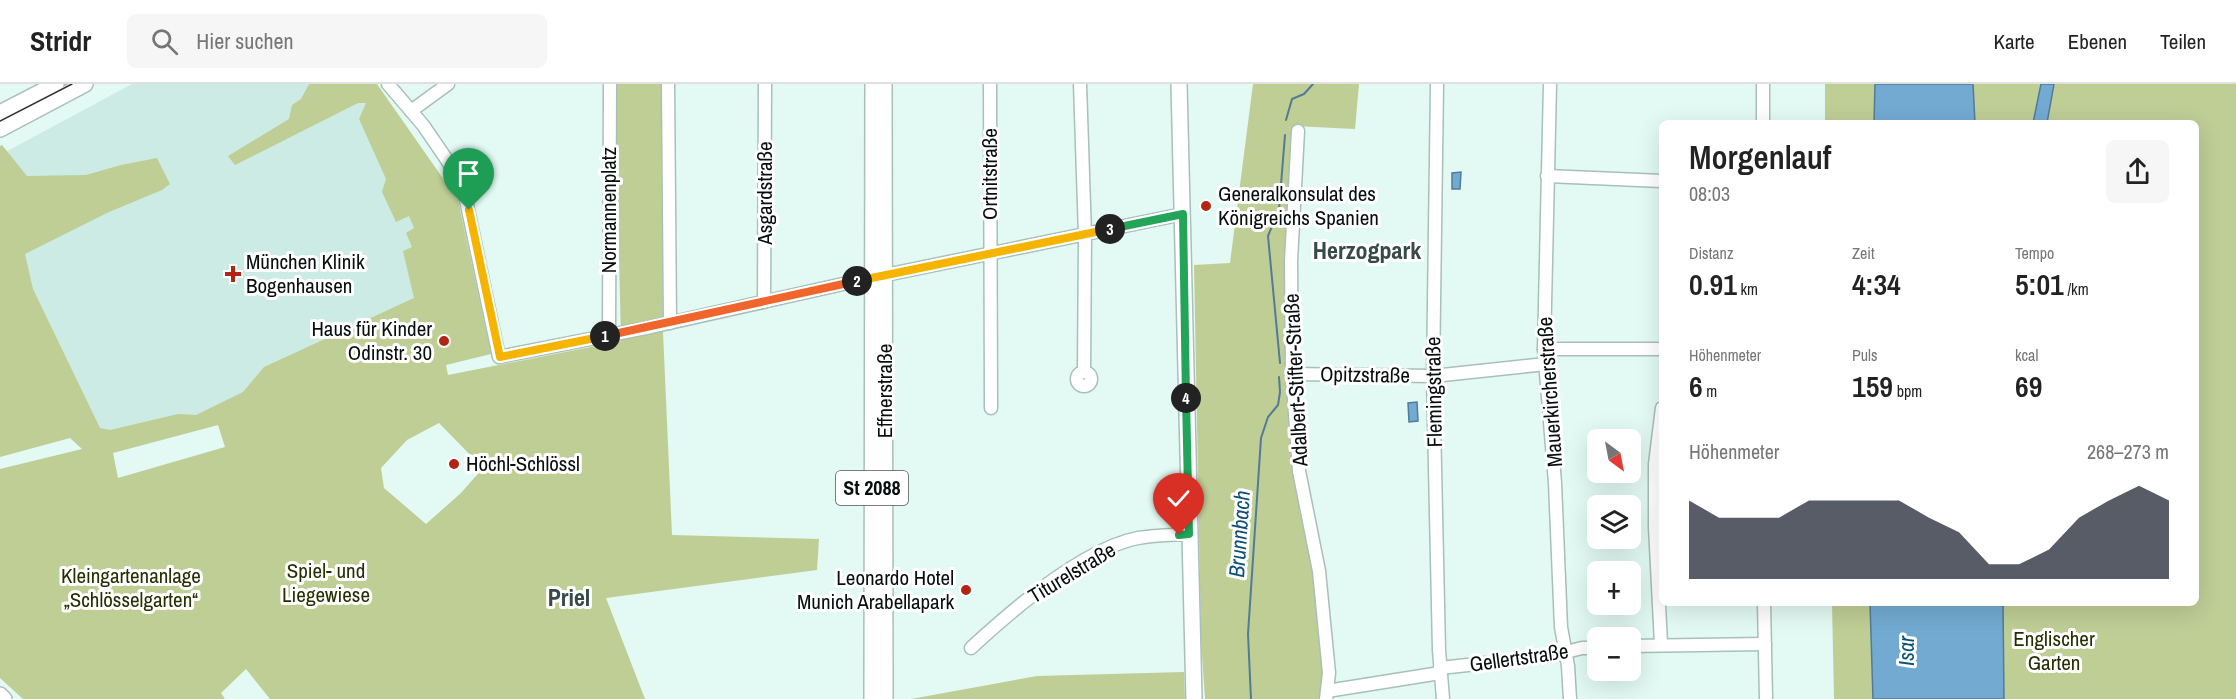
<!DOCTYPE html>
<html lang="de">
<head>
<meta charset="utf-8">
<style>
	:root { --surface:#fff; --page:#f6f6f6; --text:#222; --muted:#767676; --line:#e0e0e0; --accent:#111827 }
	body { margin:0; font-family:"Archivo Narrow",sans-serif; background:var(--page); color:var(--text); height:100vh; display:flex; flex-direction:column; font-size:22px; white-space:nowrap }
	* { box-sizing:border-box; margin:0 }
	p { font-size:20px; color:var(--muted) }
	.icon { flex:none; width:33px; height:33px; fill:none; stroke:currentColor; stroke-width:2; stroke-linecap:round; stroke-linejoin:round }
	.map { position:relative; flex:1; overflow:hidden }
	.details { position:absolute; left:1659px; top:36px; width:540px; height:486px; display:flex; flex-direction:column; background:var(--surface); border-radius:9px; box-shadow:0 6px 24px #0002 }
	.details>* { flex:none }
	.needle { width:39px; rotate:148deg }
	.controls { position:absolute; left:1587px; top:345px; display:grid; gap:12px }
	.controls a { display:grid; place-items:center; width:54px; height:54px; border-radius:9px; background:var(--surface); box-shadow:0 6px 24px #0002; font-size:30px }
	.pin { position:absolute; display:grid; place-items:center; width:51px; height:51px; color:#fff; margin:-62px -26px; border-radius:50% 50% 50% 0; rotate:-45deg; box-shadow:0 0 6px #0007 }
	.pin .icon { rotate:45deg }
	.km { position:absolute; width:30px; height:30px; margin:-15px; border-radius:50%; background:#222; color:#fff; font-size:16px; line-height:30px; text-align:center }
	.round { display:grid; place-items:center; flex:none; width:63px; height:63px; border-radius:9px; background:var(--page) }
	.overview { display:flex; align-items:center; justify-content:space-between; height:102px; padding:0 30px }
	h1 { font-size:33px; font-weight:600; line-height:45px }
	.stats { display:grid; grid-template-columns:repeat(3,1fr); gap:9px; height:102px; padding:6px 30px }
	.stats div { display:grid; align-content:center }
	.stats b { font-size:30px; font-weight:600 }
	.stats small { font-size:16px; font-weight:400 }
	.stats p { font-size:16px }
	.chart { height:168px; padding:12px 30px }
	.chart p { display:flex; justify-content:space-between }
	.chart svg { width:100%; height:108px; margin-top:6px; fill:var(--accent); opacity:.7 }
	header { display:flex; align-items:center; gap:36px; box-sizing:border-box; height:84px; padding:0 30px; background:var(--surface); border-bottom:2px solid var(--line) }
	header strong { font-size:28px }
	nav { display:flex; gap:33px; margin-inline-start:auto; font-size:21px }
	.search { width:420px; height:54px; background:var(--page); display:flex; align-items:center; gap:15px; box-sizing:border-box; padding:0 21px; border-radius:9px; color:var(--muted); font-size:22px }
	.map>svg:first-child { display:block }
	.built { fill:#ccebe4 }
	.green { fill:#bece95; fill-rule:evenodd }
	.water { fill:#73aad2; stroke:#537b97; stroke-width:1.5 }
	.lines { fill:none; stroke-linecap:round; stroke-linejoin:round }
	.stream { stroke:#537b97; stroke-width:2 }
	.minor-casing { stroke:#a9bfba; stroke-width:15 }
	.major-casing { stroke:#a9bfba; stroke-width:18 }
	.minor { stroke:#fff; stroke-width:12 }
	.major { stroke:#fff; stroke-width:15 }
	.tram { stroke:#2a3432; stroke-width:1.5 }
	.split-1-casing { stroke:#fff; stroke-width:12 }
	.split-2-casing { stroke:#fff; stroke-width:12 }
	.split-3-casing { stroke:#fff; stroke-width:12 }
	.split-4-casing { stroke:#fff; stroke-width:12 }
	.split-5-casing { stroke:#fff; stroke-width:12 }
	.split-1 { stroke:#f5b400; stroke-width:8 }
	.split-2 { stroke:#f0652b; stroke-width:8 }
	.split-3 { stroke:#f5b400; stroke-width:8 }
	.split-4 { stroke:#22a559; stroke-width:8 }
	.split-5 { stroke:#22a559; stroke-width:8 }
	.poi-dot { fill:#b22414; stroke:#fff; stroke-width:2 }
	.labels { text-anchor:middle; stroke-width:6; stroke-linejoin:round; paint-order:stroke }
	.shield { fill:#fff; stroke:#515656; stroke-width:1.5 }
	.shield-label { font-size:20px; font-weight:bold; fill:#070e0d }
	.street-label { font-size:21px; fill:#070e0d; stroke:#fff }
	.poi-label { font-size:21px; fill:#070e0d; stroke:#fff; text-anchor:start }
	.park-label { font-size:21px; fill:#262f01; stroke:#fff }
	.water-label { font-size:22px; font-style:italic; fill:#0d5077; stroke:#fff }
	.quarter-label { font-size:24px; font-weight:bold; fill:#384a47; stroke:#fff }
</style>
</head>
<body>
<header>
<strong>Stridr</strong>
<div class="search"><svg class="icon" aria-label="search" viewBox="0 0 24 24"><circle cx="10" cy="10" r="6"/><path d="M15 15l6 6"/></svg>Hier suchen</div>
<nav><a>Karte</a><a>Ebenen</a><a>Teilen</a></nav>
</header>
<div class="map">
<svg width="2236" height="615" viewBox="0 0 2236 615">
	<rect width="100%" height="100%" fill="#e2f9f4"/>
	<polygon class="built" points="132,0 371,0 453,118 435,218 332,307 92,356 34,229 0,71"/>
	<g class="green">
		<path d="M309 0H377L458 116 491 270 446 281 448 291 621 257 615 0H661L663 248 672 451 819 455 817 486 606 514 645 615H270L246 585 221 609 225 615H23L0 594V385L82 365 70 354 0 373V62L2 61 27 92 86 91 121 81 157 74 170 100 162 106 109 128 25 170 33 205 100 344 110 346 178 330 196 331 243 308 264 283 414 214 403 167 412 163 406 149 414 144 409 132 396 138 382 108 386 95 359 35 366 19H358L235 81 228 72 289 35 292 21 301 15ZM439 339 483 384 461 409 426 440 384 404 381 384 407 356ZM218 341 225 363 118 394 113 369Z"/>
		<path d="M1253 0H1359L1355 45 1294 42C1287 149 1280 257 1291 364 1295 406 1308 447 1315 488 1322 529 1326 574 1323 615H1205L1201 555 1194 181 1230 179Z"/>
		<polygon points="1825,0 1875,0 1874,39 1825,39"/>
		<polygon points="1969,0 2236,0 2236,615 1996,615 1995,519 2196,519 2196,39 1970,39"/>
		<polygon points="1832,519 1870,519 1873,615 1834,615"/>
		<polygon points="1184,588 1185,615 911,615 1037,592"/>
	</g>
	<g class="water">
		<polygon points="1875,0 1973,0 1975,39 1874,39"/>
		<polygon points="2041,0 2054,0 2047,39 2033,39"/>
		<polygon points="1461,88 1460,105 1452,105 1452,89"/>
		<polygon points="1417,318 1418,337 1409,338 1408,319"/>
		<polygon points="1870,519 2003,519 2004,615 1873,615"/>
	</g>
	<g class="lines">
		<g class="stream">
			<polyline points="1286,36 1292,15 1304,10 1313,0"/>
			<polyline points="1280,279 1268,152 1279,125 1285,51"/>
			<polyline points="1251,615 1248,550 1261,354 1268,333 1278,321 1280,308 1279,293"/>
		</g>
		<defs>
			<g id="minor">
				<polyline points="388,0 423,41 447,76 458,94 466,116 499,273 651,243 861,196 1183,130"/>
				<polyline points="668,0 670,239"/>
				<polyline points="990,0 991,324"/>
				<polyline points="1080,0 1085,151 1084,288"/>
				<polyline points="1437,0 1433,292 1439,566 1443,615"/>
				<polyline points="1550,0 1544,265 1555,399 1561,543 1568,582 1570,615"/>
				<polyline points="1763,0 1763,39"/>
				<polyline points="411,27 448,0"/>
				<polyline points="1298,47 1291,177 1292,287 1299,387 1319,487 1329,589 1326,615"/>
				<polyline points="1547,92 1662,97"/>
				<polyline points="764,218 765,0"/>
				<polyline points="609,251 610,0"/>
				<polyline points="1544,265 1662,265"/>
				<circle cx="1084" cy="295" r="7"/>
				<polyline points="1292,290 1433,292 1546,280"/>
				<polyline points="1764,519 1766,615"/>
				<polyline points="1661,560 1655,443 1655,380 1662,324"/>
				<polyline points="1630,562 1765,560"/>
				<path d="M971 564C1012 526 1082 465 1138 454 1155 451 1172 451 1189 450"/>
				<polyline points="1440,584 1550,572 1582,564 1598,564"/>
				<polyline points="1327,607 1440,589"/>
			</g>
			<g id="major">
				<polyline points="884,0 885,615"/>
				<polyline points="1179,0 1194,615"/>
				<polyline points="0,29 56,0"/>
				<polyline points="0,45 85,0"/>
				<polyline points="0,611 4,615"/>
				<polyline points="872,615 873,0"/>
			</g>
		</defs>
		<use href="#minor" class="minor-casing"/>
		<use href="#major" class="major-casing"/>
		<use href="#minor" class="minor"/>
		<use href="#major" class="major"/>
		<polyline class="tram" points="0,37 72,0"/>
	</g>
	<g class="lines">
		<defs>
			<polyline id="split-1" points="469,126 500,273 605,252"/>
			<polyline id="split-2" points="605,252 857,197"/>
			<polyline id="split-3" points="857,197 1110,145"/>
			<polyline id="split-4" points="1110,145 1183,130 1186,314"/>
			<polyline id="split-5" points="1179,451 1189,450 1186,314"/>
		</defs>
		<use href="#split-1" class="split-1-casing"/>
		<use href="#split-2" class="split-2-casing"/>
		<use href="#split-3" class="split-3-casing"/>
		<use href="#split-4" class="split-4-casing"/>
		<use href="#split-5" class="split-5-casing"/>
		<use href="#split-1" class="split-1"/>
		<use href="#split-2" class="split-2"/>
		<use href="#split-3" class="split-3"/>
		<use href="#split-4" class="split-4"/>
		<use href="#split-5" class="split-5"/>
	</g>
	<g class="poi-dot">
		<circle cx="1206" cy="122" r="6"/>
		<path d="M230 181h6v6h6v6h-6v6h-6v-6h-6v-6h6z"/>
		<circle cx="444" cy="257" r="6"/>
		<circle cx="454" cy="380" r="6"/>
		<circle cx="966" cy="506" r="6"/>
	</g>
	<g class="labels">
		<rect class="shield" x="836" y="387" width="72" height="34" rx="4.5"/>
		<g class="shield-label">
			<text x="872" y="411">St 2088</text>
		</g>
		<g class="street-label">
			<text transform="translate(990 90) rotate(-90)" y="7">Ortnitstraße</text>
			<text transform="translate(765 109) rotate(-90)" y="7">Asgardstraße</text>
			<text transform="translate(609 126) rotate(-90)" y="7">Normannenplatz</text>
			<text transform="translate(1365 291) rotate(1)" y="7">Opitzstraße</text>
			<text transform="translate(1296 296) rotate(-93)" y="7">Adalbert-Stifter-Straße</text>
			<text transform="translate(885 307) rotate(-90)" y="7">Effnerstraße</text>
			<text transform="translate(1434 308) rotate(-91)" y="7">Flemingstraße</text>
			<text transform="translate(1550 308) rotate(-94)" y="7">Mauerkircherstraße</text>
			<text transform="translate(1072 489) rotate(-31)" y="7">Titurelstraße</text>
			<text transform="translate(1519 574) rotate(-8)" y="7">Gellertstraße</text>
		</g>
		<g class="poi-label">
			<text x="1218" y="117">Generalkonsulat des<tspan x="1218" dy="24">Königreichs Spanien</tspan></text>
			<text x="246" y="185">München Klinik<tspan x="246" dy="24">Bogenhausen</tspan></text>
			<text x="432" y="252" text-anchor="end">Haus für Kinder<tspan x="432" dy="24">Odinstr. 30</tspan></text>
			<text x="466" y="387">Höchl-Schlössl</text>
			<text x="954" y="501" text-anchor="end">Leonardo Hotel<tspan x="954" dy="24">Munich Arabellapark</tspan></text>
		</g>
		<g class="park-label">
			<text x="326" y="494">Spiel- und<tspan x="326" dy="24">Liegewiese</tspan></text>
			<text x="131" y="499">Kleingartenanlage<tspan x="131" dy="24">„Schlösselgarten“</tspan></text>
			<text x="2054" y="562">Englischer<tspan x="2054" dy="24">Garten</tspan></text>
		</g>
		<g class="water-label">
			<text transform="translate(1239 450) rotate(-86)" y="8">Brunnbach</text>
			<text transform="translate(1906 567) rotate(-90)" y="8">Isar</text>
		</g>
		<g class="quarter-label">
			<text x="1367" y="175">Herzogpark</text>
			<text x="569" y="522">Priel</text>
		</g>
	</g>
</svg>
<div class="controls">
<a><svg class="needle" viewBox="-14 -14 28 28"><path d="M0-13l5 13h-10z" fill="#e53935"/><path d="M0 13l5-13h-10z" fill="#767676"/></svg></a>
<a><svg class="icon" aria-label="layers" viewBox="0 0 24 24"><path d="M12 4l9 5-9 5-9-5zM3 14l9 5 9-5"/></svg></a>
<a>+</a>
<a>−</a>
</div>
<div class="pin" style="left:469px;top:126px;background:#1e9e55"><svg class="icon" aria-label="arrive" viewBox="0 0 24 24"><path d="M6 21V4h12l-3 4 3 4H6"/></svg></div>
<div class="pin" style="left:1179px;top:451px;background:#d93025"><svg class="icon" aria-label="check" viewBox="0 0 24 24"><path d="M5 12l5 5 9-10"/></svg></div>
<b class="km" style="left:605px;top:252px">1</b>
<b class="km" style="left:857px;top:197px">2</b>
<b class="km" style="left:1110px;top:145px">3</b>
<b class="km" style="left:1186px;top:314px">4</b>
<section class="details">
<div class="overview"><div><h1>Morgenlauf</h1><p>08:03</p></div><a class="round"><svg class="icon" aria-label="share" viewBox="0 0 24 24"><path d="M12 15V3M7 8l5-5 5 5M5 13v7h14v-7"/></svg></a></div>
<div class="stats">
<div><p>Distanz</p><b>0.91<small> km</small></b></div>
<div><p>Zeit</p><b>4:34</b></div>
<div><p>Tempo</p><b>5:01<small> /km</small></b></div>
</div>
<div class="stats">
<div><p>Höhenmeter</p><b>6<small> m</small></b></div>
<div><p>Puls</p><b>159<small> bpm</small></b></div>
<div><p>kcal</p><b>69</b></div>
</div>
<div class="chart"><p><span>Höhenmeter</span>268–273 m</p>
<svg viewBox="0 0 160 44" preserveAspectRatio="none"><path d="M0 44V12L10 19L20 19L30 19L40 12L50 12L60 12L70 12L80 19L90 25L100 38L110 38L120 32L130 19L140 12L150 6L160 12V44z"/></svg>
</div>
</section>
</div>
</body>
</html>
